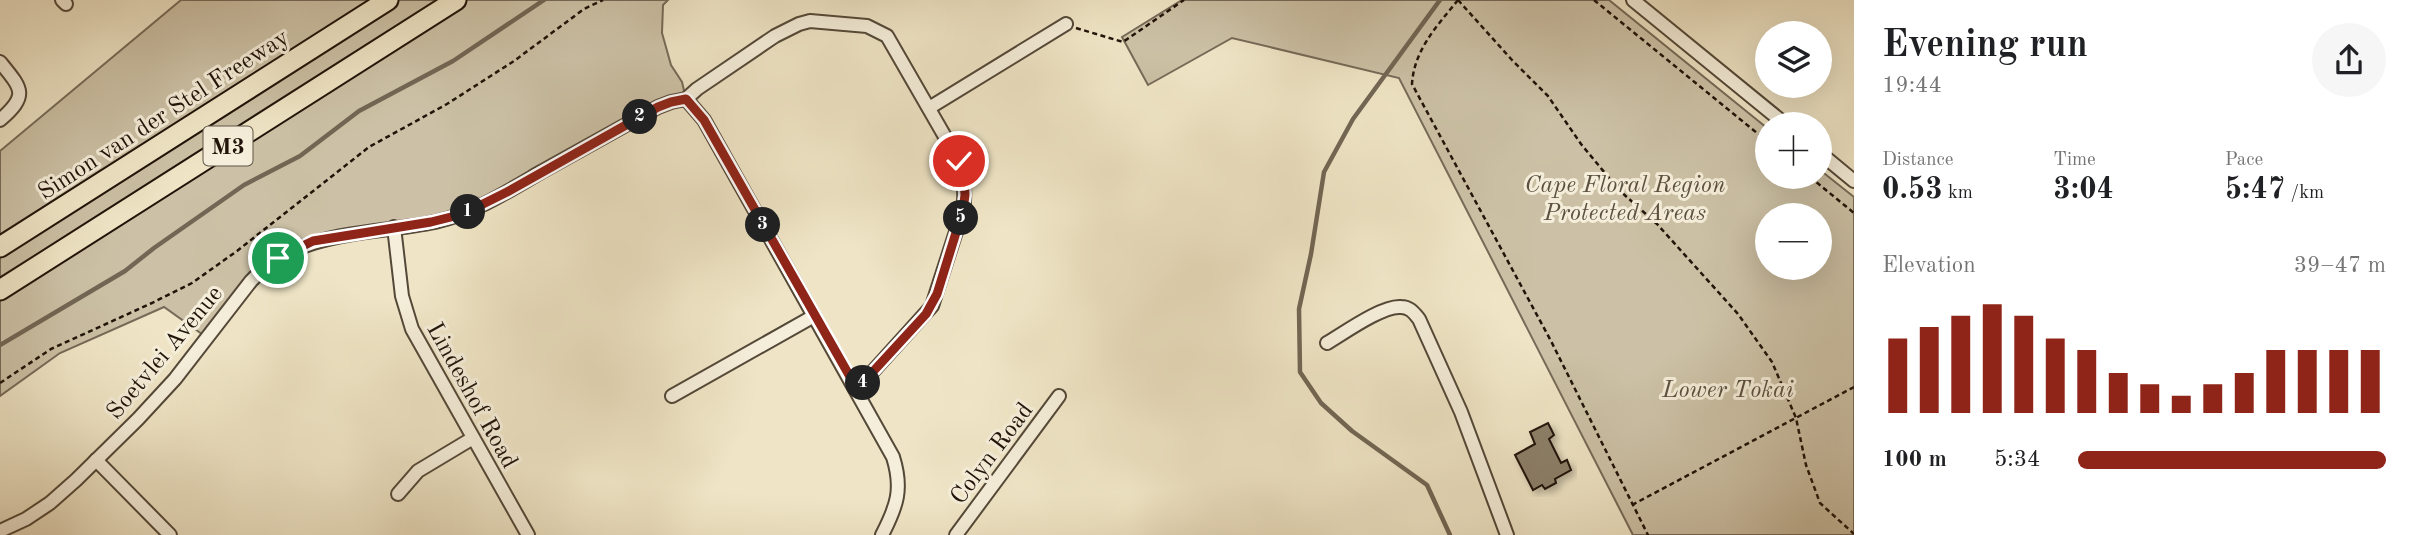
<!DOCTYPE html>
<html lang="en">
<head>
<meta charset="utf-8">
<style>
	:root { --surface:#fff; --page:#f6f6f6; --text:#202124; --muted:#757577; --accent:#8f2418 }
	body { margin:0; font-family:"Old Standard TT",serif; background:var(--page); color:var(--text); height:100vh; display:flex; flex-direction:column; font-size:26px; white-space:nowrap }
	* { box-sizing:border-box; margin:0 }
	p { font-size:23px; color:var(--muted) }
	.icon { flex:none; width:38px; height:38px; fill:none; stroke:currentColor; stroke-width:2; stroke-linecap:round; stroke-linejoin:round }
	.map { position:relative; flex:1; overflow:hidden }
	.details { display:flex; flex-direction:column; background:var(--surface); width:560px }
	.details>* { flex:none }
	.buttons { position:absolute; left:1755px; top:21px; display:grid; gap:14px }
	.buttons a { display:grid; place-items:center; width:77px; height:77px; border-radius:50%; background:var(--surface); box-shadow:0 7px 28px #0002; font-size:35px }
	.pin { position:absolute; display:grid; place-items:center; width:60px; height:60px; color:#fff; margin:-30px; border:4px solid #fff; border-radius:50%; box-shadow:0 2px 7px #0007 }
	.km { position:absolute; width:35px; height:35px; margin:-18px; border-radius:50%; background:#222; color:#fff; font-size:19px; line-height:35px; text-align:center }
	.round { display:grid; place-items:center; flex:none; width:74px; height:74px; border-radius:37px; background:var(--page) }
	.summary { display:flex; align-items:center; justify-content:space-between; height:119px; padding:0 28px }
	h1 { font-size:38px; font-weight:600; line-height:52px }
	.figures { display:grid; grid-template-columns:repeat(3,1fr); gap:10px; height:119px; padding:7px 28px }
	.figures div { display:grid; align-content:center }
	.figures b { font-size:30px; font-weight:600 }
	.figures small { font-size:19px; font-weight:400 }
	.figures p { font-size:19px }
	.chart { height:196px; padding:14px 28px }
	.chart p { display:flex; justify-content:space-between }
	.chart svg { width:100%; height:126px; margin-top:7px; stroke:var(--accent); stroke-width:6 }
	ul { padding:0 28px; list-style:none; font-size:23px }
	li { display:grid; grid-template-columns:112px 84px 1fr; align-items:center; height:52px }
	li i { height:18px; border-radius:9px; background:var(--accent) }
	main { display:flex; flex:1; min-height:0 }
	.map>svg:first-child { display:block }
	.green { fill:#ccc1a6; stroke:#766a58; stroke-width:2; fill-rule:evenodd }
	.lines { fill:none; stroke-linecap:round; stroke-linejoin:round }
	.stream { stroke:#726654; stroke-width:4.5 }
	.building { fill:#8c806b; stroke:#201309; stroke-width:2; filter:url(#shadow) }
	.minor-casing { stroke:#544838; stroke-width:16 }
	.highway-casing { stroke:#201309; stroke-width:23 }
	.path { stroke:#201309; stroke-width:2.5; stroke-dasharray:5 3.5; stroke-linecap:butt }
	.minor { stroke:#f5eeda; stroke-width:12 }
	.highway { stroke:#efe5c6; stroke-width:19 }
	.route-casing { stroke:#fff; stroke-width:14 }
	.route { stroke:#8f2418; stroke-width:9 }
	.labels { text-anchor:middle; stroke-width:6; stroke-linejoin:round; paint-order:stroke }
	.shield { fill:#f5eeda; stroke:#605548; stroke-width:2 }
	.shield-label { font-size:23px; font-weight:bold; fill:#201309 }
	.street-label { font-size:24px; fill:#201309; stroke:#f5eeda }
	.park-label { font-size:24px; font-style:italic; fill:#5c5040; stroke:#f5eeda }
</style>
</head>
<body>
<main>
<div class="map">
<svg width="1854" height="535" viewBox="0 0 1854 535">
	<defs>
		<filter id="shadow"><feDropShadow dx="4" dy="4" stdDeviation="3.5" flood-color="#0004"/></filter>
	</defs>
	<rect width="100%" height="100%" fill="#efe5c6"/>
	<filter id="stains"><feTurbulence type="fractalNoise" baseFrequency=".00286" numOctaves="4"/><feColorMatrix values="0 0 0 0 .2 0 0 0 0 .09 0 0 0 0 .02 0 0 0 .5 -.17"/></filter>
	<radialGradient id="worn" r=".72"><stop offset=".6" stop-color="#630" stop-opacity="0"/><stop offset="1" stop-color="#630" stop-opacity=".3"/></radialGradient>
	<g class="green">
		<polygon points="181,0 668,0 663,5 662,33 671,65 682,82 686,99 479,207 278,258 206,337 164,307 60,353 0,396 0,151"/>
		<path d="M1182 0H1609L1767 128 1768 177H1820V170L1854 197V535H1633L1399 78 1232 38 1148 85 1122 37ZM1768 215H1820V268H1768Z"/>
	</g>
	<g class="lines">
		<g class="stream">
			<polyline points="1440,0 1353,119 1324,172 1311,254 1299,309 1300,372 1321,403 1352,431 1427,485 1450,535"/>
			<polyline points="0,345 125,271 154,248 244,185 300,156 359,111 453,61 544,0"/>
		</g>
	</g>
	<polygon class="building" points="1548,423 1554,435 1549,439 1561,463 1567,460 1571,470 1555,479 1556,483 1545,489 1542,485 1533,490 1515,455 1535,444 1530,432"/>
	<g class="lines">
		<defs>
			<g id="minor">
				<polyline points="62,0 66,4"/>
				<polyline points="1633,0 1785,124"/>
				<path d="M0 62C22 89 29 95 0 120"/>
				<path d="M686 99 697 89 775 36 799 24 810 21 867 26 887 36 959 161C964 178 966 193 963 210L932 306 857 389"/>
				<path d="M686 99 704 120 893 457C903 489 897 506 882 535"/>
				<polyline points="929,108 1066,24"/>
				<polyline points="1820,153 1854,181"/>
				<polyline points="394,227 402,296 412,329 528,535"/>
				<path d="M1327 343C1344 333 1383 305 1401 307 1410 307 1414 313 1419 319L1461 412 1507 535"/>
				<polyline points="672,396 814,316"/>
				<polyline points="96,460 170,535"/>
				<polyline points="398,494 418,471 473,438"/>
				<path d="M0 531 26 519 50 503 76 480 138 419 175 379 251 281C299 229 371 235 435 222 474 213 507 192 541 172 580 150 619 129 658 107L671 102 686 99"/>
				<polyline points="956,535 1059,396"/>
			</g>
			<g id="highway">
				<polyline points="0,247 388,0"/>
				<polyline points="0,290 456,0"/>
			</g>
		</defs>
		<use href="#minor" class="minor-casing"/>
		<use href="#highway" class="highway-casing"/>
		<g class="path">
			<polyline points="1458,0 1512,60 1548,96 1581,144 1619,190 1657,224 1738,314 1772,362 1796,418 1806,465 1820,503 1854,534"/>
			<path d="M1458 0C1437 26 1414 50 1412 84L1551 341 1648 535"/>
			<polyline points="1594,0 1768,142"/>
			<polyline points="1076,28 1123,42 1184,0"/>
			<polyline points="1810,177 1854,213"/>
			<polyline points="0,383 51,349 152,303 192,283 237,251 369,147 447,104 514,61 584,9 603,0"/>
			<polyline points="1632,505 1854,387"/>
		</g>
		<use href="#minor" class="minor"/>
		<use href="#highway" class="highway"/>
	</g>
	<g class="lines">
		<defs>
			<polyline id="route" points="278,258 313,241 431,222 463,214 507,192 658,107 671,102 686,99 704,120 857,389 926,314 937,294 963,210 965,195 964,176 959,161"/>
		</defs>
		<use href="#route" class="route-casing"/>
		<use href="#route" class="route"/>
	</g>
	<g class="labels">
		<rect class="shield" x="203.5" y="126.5" width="49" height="39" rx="5"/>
		<g class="shield-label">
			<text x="228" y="154">M3</text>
		</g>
		<g class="street-label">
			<text transform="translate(163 114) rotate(-33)" y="8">Simon van der Stel Freeway</text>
			<text transform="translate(164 352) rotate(-50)" y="8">Soetvlei Avenue</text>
			<text transform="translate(473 395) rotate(61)" y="8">Lindeshof Road</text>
			<text transform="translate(991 453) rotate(-53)" y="8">Colyn Road</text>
		</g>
		<g class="park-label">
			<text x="1625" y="192">Cape Floral Region<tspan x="1625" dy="28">Protected Areas</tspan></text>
			<text x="1728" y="397">Lower Tokai</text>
		</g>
	</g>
	<rect width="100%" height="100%" filter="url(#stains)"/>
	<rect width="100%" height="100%" fill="url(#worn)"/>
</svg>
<div class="buttons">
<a><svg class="icon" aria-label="layers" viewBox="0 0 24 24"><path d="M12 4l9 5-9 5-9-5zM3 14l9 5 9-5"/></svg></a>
<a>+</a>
<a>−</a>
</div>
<div class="pin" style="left:278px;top:258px;background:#1e9e55"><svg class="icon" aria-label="arrive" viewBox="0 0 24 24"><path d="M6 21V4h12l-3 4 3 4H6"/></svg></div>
<div class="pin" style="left:959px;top:161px;background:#d93025"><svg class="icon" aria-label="check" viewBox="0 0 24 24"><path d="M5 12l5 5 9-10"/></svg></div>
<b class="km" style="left:468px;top:212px">1</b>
<b class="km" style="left:640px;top:117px">2</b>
<b class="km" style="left:763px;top:225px">3</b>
<b class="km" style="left:863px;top:383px">4</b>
<b class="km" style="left:961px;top:218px">5</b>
</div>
<section class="details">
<div class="summary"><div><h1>Evening run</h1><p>19:44</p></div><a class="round"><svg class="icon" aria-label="share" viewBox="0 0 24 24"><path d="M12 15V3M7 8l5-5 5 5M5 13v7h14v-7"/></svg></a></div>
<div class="figures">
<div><p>Distance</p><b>0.53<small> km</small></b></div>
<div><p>Time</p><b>3:04</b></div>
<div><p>Pace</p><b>5:47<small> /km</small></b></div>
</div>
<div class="chart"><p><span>Elevation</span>39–47 m</p>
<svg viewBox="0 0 160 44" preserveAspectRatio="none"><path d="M5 44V18M15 44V14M25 44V10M35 44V6M45 44V10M55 44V18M65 44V22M75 44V30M85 44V34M95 44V38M105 44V34M115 44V30M125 44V22M135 44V22M145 44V22M155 44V22"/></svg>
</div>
<ul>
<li><b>100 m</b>5:34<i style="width:100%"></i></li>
</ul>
</section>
</main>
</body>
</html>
